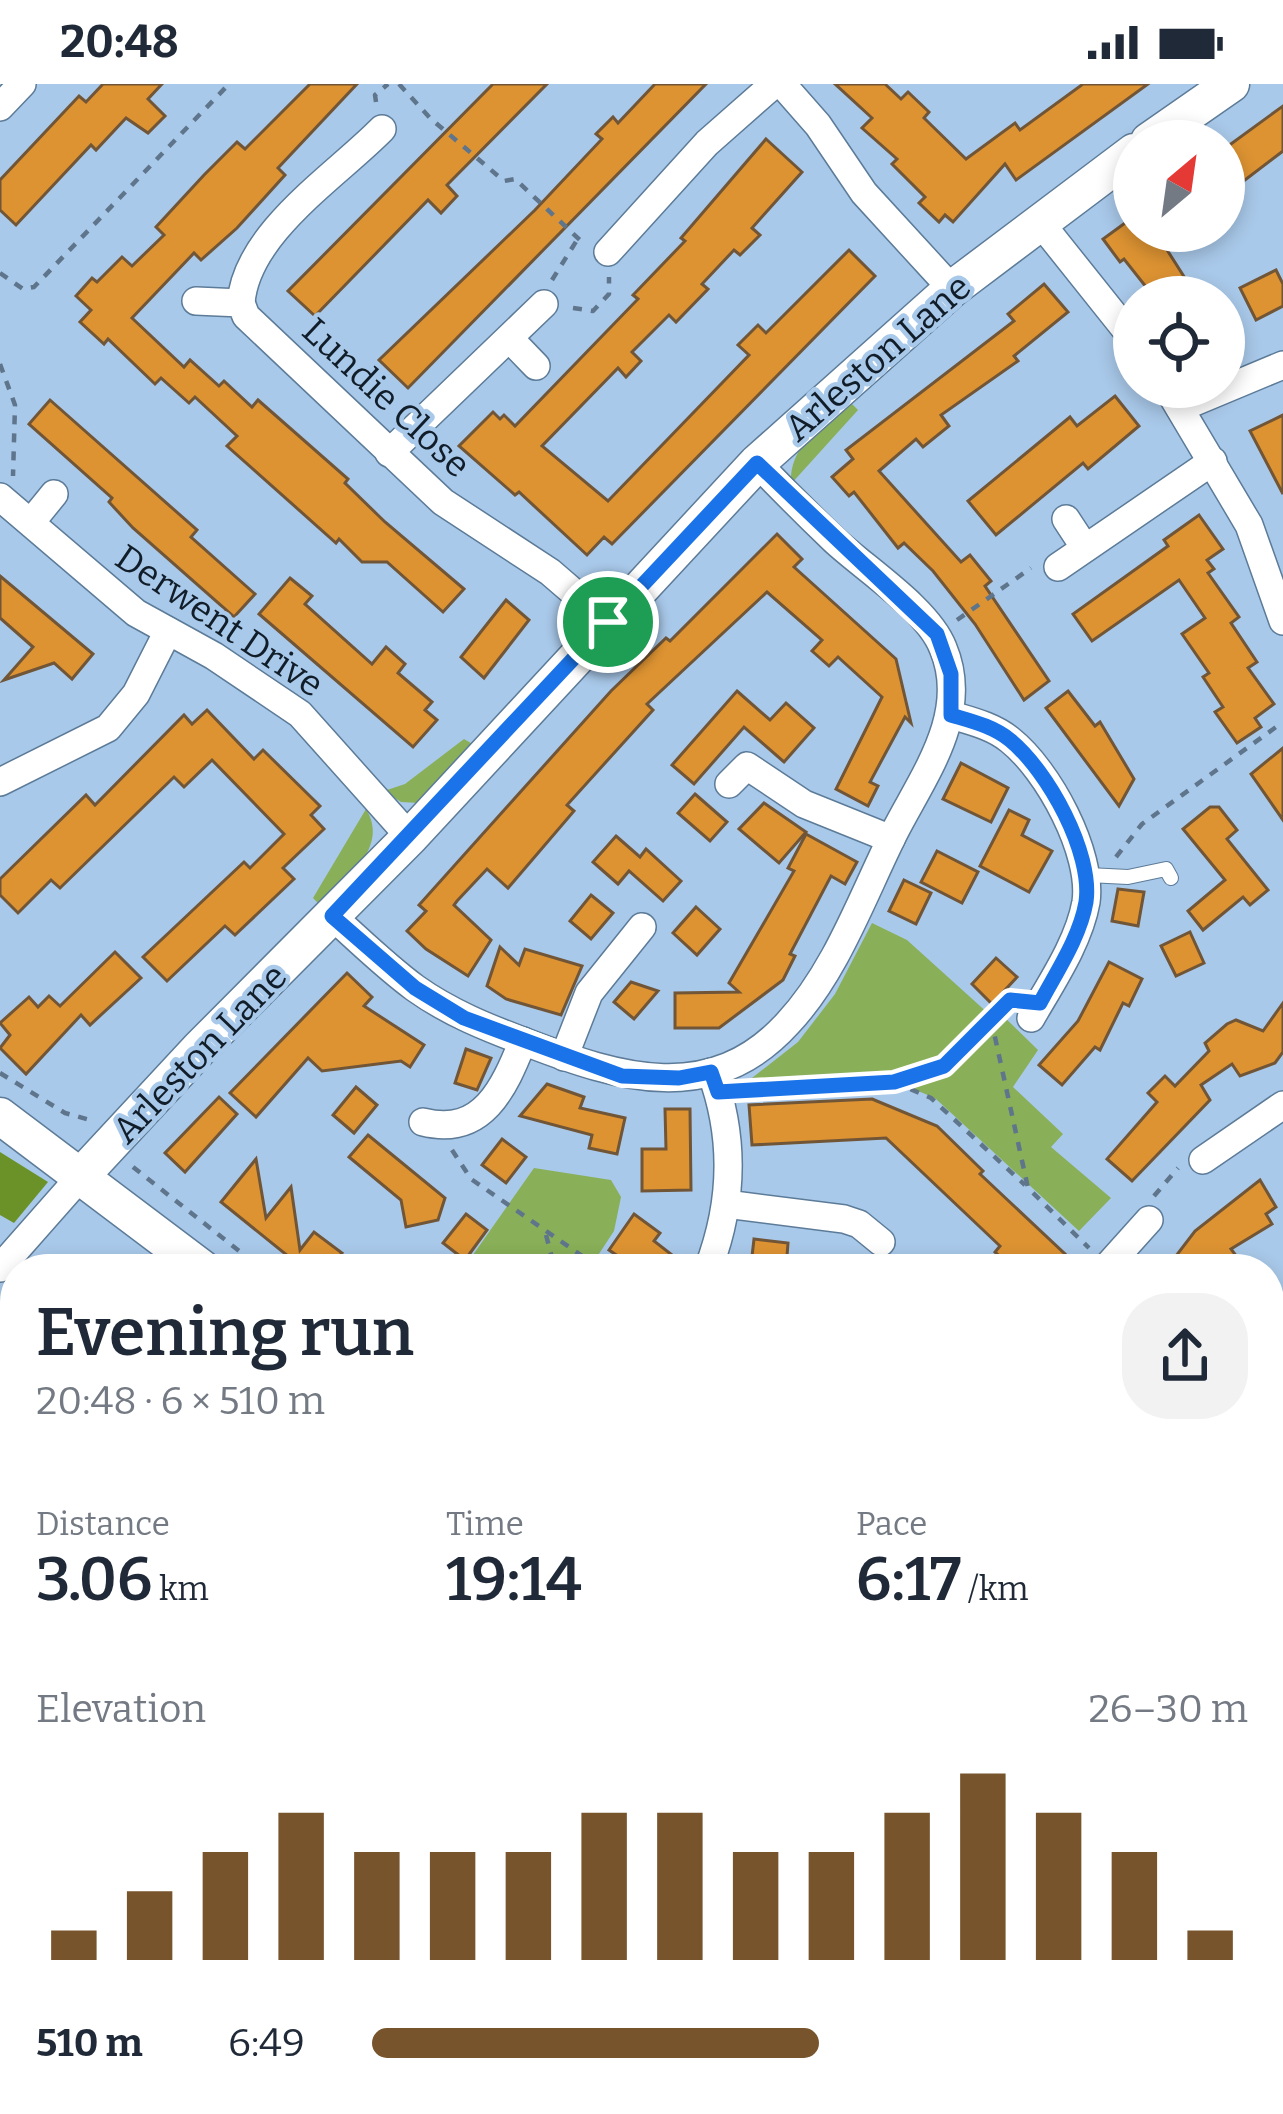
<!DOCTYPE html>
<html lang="en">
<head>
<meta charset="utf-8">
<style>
	:root { --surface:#fff; --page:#f2f2f3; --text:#1f2937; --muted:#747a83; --accent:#77542c }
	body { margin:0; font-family:Bitter,serif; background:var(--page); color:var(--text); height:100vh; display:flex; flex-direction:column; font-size:45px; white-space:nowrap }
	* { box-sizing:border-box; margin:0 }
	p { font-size:39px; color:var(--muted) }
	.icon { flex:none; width:66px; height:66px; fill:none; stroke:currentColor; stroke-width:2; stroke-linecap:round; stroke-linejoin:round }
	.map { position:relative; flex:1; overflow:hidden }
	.panel { position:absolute; left:0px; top:1170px; width:1284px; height:861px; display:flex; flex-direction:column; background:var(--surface); border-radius:48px 48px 0 0; box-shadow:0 6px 18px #0003 }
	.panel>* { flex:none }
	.needle { width:78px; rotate:29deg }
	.controls { position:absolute; left:1113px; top:36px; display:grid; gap:24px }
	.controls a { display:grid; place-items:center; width:132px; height:132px; border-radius:50%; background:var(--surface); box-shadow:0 6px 18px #0003; font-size:60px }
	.pin { position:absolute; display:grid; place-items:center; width:102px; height:102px; color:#fff; margin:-51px; border:6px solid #fff; border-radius:50%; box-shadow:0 3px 12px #0007 }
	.round { display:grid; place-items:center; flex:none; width:126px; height:126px; border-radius:48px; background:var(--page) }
	.head { display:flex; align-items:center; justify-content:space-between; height:204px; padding:0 36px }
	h1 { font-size:66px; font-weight:600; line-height:90px }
	.stats { display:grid; grid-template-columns:repeat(3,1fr); gap:18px; height:204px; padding:12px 36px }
	.stats div { display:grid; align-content:center }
	.stats b { font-size:60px; font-weight:600 }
	.stats small { font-size:33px; font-weight:400 }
	.stats p { font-size:33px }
	.chart { height:336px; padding:24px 36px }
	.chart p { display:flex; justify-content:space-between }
	.chart svg { width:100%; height:216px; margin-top:12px; stroke:var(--accent); stroke-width:6 }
	ul { padding:0 36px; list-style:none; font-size:39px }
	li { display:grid; grid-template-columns:192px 144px 1fr; align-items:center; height:90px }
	li i { height:30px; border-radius:15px; background:var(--accent) }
	.status { display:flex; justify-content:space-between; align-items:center; height:84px; padding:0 60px; background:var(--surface); direction:ltr }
	.status svg { height:33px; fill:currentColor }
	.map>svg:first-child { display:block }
	.green { fill:#89af58 }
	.forest { fill:#6a9229 }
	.building { fill:#dd9332; stroke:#715537; stroke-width:3 }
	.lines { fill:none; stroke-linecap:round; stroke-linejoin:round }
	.service-casing { stroke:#5c7b98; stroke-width:16 }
	.minor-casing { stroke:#5c7b98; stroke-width:30 }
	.tertiary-casing { stroke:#5c7b98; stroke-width:39 }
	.path { stroke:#5f758c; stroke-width:4.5; stroke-dasharray:9 9; stroke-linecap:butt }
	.service { stroke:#fff; stroke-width:14 }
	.minor { stroke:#fff; stroke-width:27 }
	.tertiary { stroke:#fff; stroke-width:36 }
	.route-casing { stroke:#fff; stroke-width:24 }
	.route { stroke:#1a73e8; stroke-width:15 }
	.labels { text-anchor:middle; stroke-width:9; stroke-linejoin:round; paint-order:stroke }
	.street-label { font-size:36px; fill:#111d29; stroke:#a9c9ea }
</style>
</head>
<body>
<div class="status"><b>20:48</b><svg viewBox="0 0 49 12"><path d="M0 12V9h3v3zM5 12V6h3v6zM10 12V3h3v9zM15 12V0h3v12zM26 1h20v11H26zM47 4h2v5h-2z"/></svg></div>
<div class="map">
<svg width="1283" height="2030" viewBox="0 0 1283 2030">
	<rect width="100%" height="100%" fill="#a9c9ea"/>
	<g class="green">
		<path d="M851 319 858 326 791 400C788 363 823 338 851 319Z"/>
		<polygon points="464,655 476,662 420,719 401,718 384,707 405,700"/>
		<path d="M366 725C390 764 345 795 320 821L313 814Z"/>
		<path d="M872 839 907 856 990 931 996 925 1038 966 1013 1003 1063 1050 1051 1063 1111 1114 1079 1147 936 1015C870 982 814 996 743 1001L798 958 835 910Z"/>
		<polygon points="534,1084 611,1096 621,1113 614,1147 589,1185 463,1185"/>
	</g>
	<polygon class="forest" points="0,1068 48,1098 14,1139 0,1131"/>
	<g class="building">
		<polygon points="103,0 162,0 148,15 165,32 148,49 126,34 96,66 91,61 16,141 0,126 0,96 79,12 86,18"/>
		<polygon points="310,0 357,0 278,84 285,91 237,144 201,176 194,169 132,234 184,283 190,276 219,302 224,297 252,323 258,316 348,395 345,399 385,438 464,505 443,528 387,478 362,478 339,455 336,459 227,362 237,352 195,313 189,319 161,294 155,300 108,255 104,260 80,238 91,226 76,212 92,194 97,198 122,173 132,182 164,151 156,143 204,91 237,58 245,65"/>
		<polygon points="493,0 547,0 447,101 457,112 441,129 428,116 315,232 288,207"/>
		<polygon points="655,0 706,0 408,304 379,276 535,126 602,55 596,50 613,33 618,39"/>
		<polygon points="835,0 885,0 901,15 908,8 929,28 924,34 966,75 1015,39 1020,46 1083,0 1148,0 1016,96 1005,80 953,138 945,131 939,138 919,119 925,113 892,80 897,75 862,44 872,34"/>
		<polygon points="1283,22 1283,67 1224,112 1224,65"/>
		<polygon points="766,55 802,88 752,144 760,151 740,171 734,166 702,200 708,205 676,238 669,231 632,268 641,277 626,293 618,284 542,362 608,417 749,271 738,261 758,241 766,249 849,166 875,192 612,460 604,453 587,471 519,408 515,411 459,362 493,328 500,335 504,331 515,342 638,215 633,211 685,157 681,154"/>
		<polygon points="1132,134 1134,147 1155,147 1197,213 1154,213 1124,175 1120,178 1103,155"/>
		<polygon points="1276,186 1283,200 1283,222 1256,236 1240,204"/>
		<polygon points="1044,200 1068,228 1014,272 1018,277 941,331 949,342 923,363 916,355 879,387 961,478 970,471 991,497 985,502 1049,597 1024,616 975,540 933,487 904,459 898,464 854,408 849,412 832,393 853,375 846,366 1014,237 1008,230"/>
		<polygon points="1115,312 1139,342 1088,385 1083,379 996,451 968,417 1070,333 1077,342"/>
		<polygon points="50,316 197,446 191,453 255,510 234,533 133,444 109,418 112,414 29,340"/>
		<polygon points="1283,331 1283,410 1250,347"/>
		<polygon points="1199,431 1223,465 1207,476 1214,485 1208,489 1239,533 1231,539 1257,578 1248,584 1274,620 1255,634 1261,643 1237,659 1215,628 1223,623 1203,593 1209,589 1182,550 1205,534 1179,496 1092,557 1073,530 1168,462 1164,456"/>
		<polygon points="777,450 802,475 794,483 896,575 911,639 905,633 870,698 878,702 868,722 836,705 882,613 838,573 829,582 812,567 822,556 767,508 647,620 653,626 567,721 574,727 508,804 487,785 457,817 454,821 491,856 468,892 426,865 407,847 426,827 419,821 611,607 666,554 670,557"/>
		<polygon points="0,492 93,570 72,595 54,579 4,596 33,563 0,534"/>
		<polygon points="290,494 312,512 305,520 372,580 386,563 405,580 398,589 432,618 425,626 437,636 413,663 259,530"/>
		<polygon points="506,516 529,536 484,594 461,573"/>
		<polygon points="737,607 770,636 786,619 814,644 784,678 744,643 694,700 672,681"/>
		<polygon points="1068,607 1095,642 1100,638 1134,695 1119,722 1046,624"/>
		<polygon points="207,626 254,675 263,666 320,722 311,731 324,745 283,784 294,795 235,851 225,842 167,897 143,873 244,778 250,784 284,750 212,676 184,703 174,693 60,804 51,796 18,829 0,811 0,795 86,711 95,721 184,631 192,640"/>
		<polygon points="1283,664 1283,736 1251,690"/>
		<polygon points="961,679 1008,704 991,738 943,715"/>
		<polygon points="695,710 727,738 710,757 678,729"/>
		<polygon points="764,719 806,748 779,779 739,745"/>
		<polygon points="1210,723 1219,723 1237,746 1227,755 1268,806 1250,821 1243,813 1203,846 1188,827 1225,796 1183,745"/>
		<polygon points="1009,726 1029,736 1022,751 1052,767 1029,808 980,782"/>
		<polygon points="806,750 857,778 845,800 831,792 790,870 795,872 783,896 719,944 675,944 675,909 739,908 729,899 794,787 788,784"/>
		<polygon points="616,752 640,773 646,765 681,797 663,817 629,787 618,800 593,778"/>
		<polygon points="937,767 978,788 962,819 921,798"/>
		<polygon points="904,796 931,809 916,840 889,827"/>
		<polygon points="1118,805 1144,808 1138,842 1112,837"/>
		<polygon points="591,811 613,829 591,855 570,837"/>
		<polygon points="696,823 720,845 697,871 673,849"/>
		<polygon points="1190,848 1204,879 1176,892 1161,862"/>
		<polygon points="500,863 519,881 525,865 582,882 561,931 506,915 487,902"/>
		<polygon points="115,868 141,894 90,941 81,931 26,990 0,964 10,951 0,939 29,913 38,923 49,912 60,922"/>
		<polygon points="996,874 1017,893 992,920 972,900"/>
		<polygon points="1109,878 1142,895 1129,922 1123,919 1100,966 1095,963 1062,1001 1039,981 1078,937"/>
		<polygon points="347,889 372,913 364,922 424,961 410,983 401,977 322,987 308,974 256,1033 230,1009"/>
		<polygon points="631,898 658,907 634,935 614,918"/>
		<polygon points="1283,919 1283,968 1275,979 1240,992 1232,980 1201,1001 1210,1016 1132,1097 1107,1075 1157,1018 1148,1009 1165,992 1175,1002 1209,967 1205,959 1227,940 1236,936 1263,947"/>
		<polygon points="466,965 491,974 477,1006 455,999"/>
		<polygon points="547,1000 584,1013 580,1024 625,1034 617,1070 589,1064 592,1051 520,1032"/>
		<polygon points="356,1003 377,1021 354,1049 333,1031"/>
		<polygon points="219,1013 237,1030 185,1088 165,1069"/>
		<polygon points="872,1015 937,1042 983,1087 980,1090 1081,1185 1014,1185 995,1168 1000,1162 886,1054 752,1061 749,1021"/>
		<polygon points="665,1025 690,1025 691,1106 642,1107 642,1065 666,1065"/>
		<polygon points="368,1051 445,1114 438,1136 406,1143 401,1116 349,1073"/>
		<polygon points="502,1055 526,1073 506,1099 482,1081"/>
		<polygon points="256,1075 266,1134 291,1103 300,1166 314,1148 342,1169 330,1185 304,1185 221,1118"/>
		<polygon points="1260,1096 1276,1123 1266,1130 1272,1140 1231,1165 1237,1173 1223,1185 1166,1185 1195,1147"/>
		<polygon points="466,1130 487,1146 465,1176 443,1159"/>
		<polygon points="634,1130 660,1149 654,1157 690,1185 637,1185 609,1166"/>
		<polygon points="754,1155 788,1159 786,1185 751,1181"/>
	</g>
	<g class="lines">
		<defs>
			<g id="service">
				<polyline points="1088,791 1128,793 1166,785 1171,794"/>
				<polyline points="653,2016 660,2030"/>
			</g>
			<g id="minor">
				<polyline points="782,0 818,41 864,109 952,205"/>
				<polyline points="0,23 22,0"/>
				<polyline points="1039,137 1134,256"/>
				<polyline points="608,168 707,59 774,0"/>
				<polyline points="196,217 241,219 246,232 443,418 550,488 608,538"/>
				<path d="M241 219C246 149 336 92 382 45"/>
				<polyline points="510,255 536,282"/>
				<polyline points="1167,303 1249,441 1283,537"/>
				<polyline points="1180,324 1283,281"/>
				<polyline points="389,369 544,220"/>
				<polyline points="0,413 136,529 214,572 300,630 410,753"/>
				<polyline points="1066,435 1085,464"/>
				<polyline points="32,437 54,410"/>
				<polyline points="1058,483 1213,377"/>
				<path d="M951 631C971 637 993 642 1010 656 1048 686 1093 769 1086 818 1079 858 1051 899 1031 934"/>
				<polyline points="0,698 108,644 136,610 168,547"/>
				<polyline points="729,700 747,682 804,720 891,755"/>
				<path d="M332 832C359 856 385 882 415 904 450 929 488 944 528 959 619 994 712 1023 788 939 836 888 863 811 894 749 923 692 971 630 943 564 928 525 865 485 834 456 808 431 782 405 757 379"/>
				<polyline points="564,973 589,909 642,843"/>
				<path d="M423 1038C483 1053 504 1004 523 957"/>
				<polyline points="1203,1076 1283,1021"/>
				<polyline points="726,1120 844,1135 859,1140 881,1158"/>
				<polyline points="0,1184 82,1091"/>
				<path d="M708 1185C733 1120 735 1053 711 988"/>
				<polyline points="1105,1185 1149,1136"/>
				<polyline points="1269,1408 1283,1396"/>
				<polyline points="1269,1583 1283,1593"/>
				<polyline points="897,2016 906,2030"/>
			</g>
			<g id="tertiary">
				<polyline points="1149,57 1231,0"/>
				<polyline points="0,1032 203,1185"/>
				<polyline points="82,1091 199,965 410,753 757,379 952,205 1134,68"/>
				<polyline points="1269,1963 1283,1973"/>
			</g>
		</defs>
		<use href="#service" class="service-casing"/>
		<use href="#minor" class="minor-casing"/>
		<use href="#tertiary" class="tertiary-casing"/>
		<g class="path">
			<polyline points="399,0 430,34 504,97 515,95 582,158"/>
			<polyline points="376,18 375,11 388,0"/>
			<polyline points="0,189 23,205 34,203 229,0"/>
			<polyline points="552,196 577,156"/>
			<polyline points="573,224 593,227 609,210 609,193"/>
			<polyline points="0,280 15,321 13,392"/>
			<polyline points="957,536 1031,484"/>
			<polyline points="1116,773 1142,740 1283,638"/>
			<polyline points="991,935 1028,1104 1089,1164"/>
			<polyline points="0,989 65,1029 90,1036"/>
			<polyline points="894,998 931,1014 1025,1101"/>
			<polyline points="748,1005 894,998 943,982 1008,918"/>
			<polyline points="452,1066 471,1095 601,1185"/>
			<polyline points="133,1083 262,1185"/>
			<polyline points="1154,1112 1178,1084"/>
			<polyline points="546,1151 555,1185"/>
			<polyline points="1269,1358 1283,1346"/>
			<polyline points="1269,1870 1283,1850"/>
		</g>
		<use href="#service" class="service"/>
		<use href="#minor" class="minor"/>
		<use href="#tertiary" class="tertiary"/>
	</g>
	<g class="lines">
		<defs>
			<path id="route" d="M757 379 937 550 951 590V631C971 637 993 642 1010 656 1048 687 1093 769 1086 818 1080 853 1057 887 1040 919L1010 916 944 982 894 998 718 1008 711 988 679 994 622 992 464 934 415 904 332 832Z"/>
		</defs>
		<use href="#route" class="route-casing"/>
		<use href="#route" class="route"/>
	</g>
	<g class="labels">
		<g class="street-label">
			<text transform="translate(877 273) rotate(-41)" y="13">Arleston Lane</text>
			<text transform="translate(387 313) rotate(43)" y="13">Lundie Close</text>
			<text transform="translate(220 536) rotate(34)" y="13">Derwent Drive</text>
			<text transform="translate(199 969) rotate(-46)" y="13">Arleston Lane</text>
		</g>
	</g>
</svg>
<div class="controls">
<a><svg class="needle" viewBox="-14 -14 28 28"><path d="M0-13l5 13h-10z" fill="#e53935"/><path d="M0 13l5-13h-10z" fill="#747a83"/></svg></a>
<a><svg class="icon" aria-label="locate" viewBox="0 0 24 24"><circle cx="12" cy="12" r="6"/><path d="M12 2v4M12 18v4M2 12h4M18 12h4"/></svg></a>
</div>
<div class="pin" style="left:608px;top:538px;background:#1e9e55"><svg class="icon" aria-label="arrive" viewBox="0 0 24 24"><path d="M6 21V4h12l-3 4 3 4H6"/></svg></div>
<section class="panel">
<div class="head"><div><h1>Evening run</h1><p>20:48 · 6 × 510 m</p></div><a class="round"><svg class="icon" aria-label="share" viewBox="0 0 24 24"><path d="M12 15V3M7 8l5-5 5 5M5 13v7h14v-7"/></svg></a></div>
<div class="stats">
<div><p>Distance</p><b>3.06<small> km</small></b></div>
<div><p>Time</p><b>19:14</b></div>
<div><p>Pace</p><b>6:17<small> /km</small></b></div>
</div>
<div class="chart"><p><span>Elevation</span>26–30 m</p>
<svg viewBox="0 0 160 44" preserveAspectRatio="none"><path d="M5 44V38M15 44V30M25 44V22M35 44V14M45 44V22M55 44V22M65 44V22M75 44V14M85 44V14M95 44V22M105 44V22M115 44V14M125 44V6M135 44V14M145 44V22M155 44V38"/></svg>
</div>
<ul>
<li><b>510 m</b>6:49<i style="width:51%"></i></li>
</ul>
</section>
</div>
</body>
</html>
